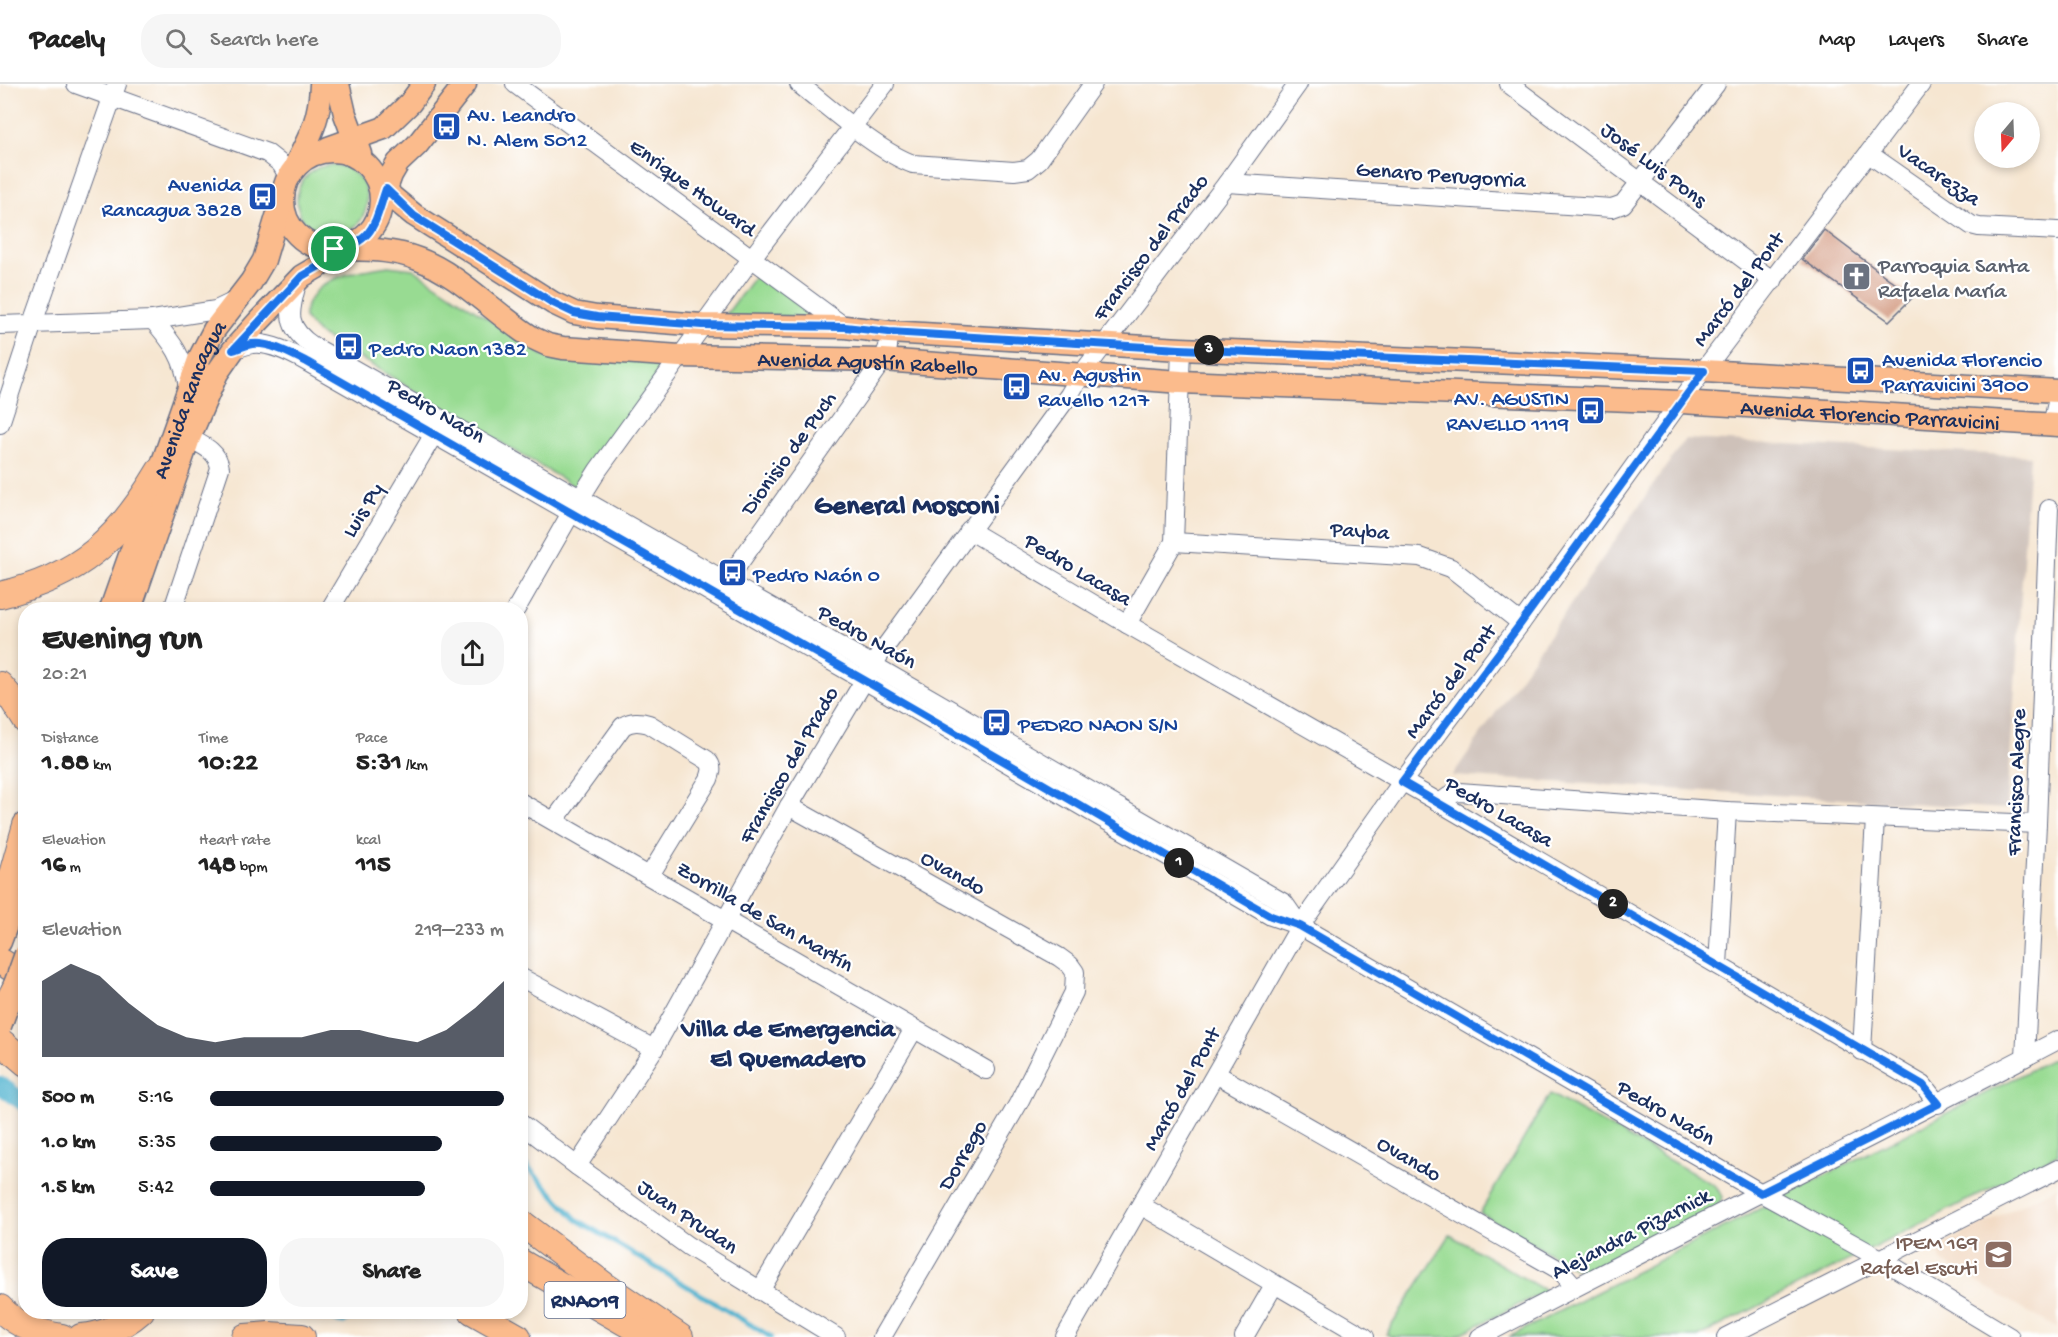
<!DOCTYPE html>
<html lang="en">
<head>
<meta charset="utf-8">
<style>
	:root { --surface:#fff; --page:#f6f6f6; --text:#222; --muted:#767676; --line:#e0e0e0; --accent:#111827 }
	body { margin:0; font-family:"Gochi Hand",sans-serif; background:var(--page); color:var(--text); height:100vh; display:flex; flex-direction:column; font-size:22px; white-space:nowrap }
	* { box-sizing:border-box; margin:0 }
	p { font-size:20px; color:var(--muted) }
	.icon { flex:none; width:33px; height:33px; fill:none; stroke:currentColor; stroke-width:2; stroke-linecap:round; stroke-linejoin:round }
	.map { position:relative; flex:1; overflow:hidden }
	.panel { position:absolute; left:18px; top:518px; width:510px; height:717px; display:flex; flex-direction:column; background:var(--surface); border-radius:24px; box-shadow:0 3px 9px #0003 }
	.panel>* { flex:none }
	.needle { width:39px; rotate:199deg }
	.fabs { position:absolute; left:1974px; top:18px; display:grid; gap:12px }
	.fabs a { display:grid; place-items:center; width:66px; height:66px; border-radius:50%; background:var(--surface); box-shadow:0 3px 9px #0003; font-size:30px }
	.pin { position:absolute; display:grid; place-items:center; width:51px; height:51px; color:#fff; margin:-26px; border:3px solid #fff; border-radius:50%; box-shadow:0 2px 6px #0007 }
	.km { position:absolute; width:30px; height:30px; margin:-15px; border-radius:50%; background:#222; color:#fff; font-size:16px; line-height:30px; text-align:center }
	.round { display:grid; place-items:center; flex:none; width:63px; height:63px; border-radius:24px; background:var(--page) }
	.overview { display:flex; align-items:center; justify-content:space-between; height:102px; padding:0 24px }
	h1 { font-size:33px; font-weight:800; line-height:45px }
	.metrics { display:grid; grid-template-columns:repeat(3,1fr); gap:9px; height:102px; padding:6px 24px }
	.metrics div { display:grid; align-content:center }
	.metrics b { font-size:26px; font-weight:800 }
	.metrics small { font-size:16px; font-weight:400 }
	.metrics p { font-size:16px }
	.chart { height:168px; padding:12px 24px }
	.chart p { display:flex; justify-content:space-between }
	.chart svg { width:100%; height:108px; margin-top:6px; fill:var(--accent); opacity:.7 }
	.action { display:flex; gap:12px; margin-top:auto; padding:12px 24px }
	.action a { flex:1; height:69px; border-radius:24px; background:var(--accent); color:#fff; font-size:24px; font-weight:800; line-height:69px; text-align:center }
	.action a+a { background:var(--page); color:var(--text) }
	ul { padding:0 24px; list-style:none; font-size:20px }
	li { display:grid; grid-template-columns:96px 72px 1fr; align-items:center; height:45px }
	li i { height:15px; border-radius:8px; background:var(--accent) }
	header { display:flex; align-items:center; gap:36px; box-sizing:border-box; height:84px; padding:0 30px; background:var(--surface); border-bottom:2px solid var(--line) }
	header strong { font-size:28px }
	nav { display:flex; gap:33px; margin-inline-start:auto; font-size:21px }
	.search { width:420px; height:54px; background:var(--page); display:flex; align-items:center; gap:15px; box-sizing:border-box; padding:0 21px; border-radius:24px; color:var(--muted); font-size:22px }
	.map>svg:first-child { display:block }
	.built { fill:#f0d5bc }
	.industrial { fill:#cec1b9 }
	.green { fill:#98db92; stroke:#5a8578; stroke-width:1.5 }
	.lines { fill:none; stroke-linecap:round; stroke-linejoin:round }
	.stream { stroke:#50b2cf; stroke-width:5 }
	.canal { stroke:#50b2cf; stroke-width:18 }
	.building { fill:#d1967d }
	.minor-casing { stroke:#686f86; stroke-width:20 }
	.major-casing { stroke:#686f86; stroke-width:25 }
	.highway-casing { stroke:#686f86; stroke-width:28 }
	.minor { stroke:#fff; stroke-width:18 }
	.major { stroke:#fbbb8c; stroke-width:22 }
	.highway { stroke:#fbbb8c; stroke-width:26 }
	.major-bridge-casing { stroke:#686f86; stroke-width:25; stroke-linecap:butt }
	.highway-bridge-casing { stroke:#686f86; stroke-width:28; stroke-linecap:butt }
	.major-bridge { stroke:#fbbb8c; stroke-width:22 }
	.highway-bridge { stroke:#fbbb8c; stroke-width:26 }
	.route-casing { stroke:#fff; stroke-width:12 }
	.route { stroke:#1a73e8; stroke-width:8 }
	.labels { text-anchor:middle; stroke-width:4.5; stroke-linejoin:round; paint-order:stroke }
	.shield { fill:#fff; stroke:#5f6d8e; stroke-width:1.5 }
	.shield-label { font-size:21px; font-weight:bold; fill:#1b2f5e }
	.transit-label { font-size:22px; fill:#164399; stroke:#fff; text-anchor:start }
	.street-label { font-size:22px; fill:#1b2f5e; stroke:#fff }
	.worship-label { font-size:22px; fill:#5b616d; stroke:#fff; text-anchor:start }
	.education-label { font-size:22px; fill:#785e54; stroke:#fff; text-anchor:end }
	.quarter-label { font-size:26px; font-weight:bold; fill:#1b2f5e; stroke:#fff }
	.district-label { font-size:28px; font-weight:bold; fill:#1b2f5e; stroke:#fff }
</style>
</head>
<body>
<header>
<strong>Pacely</strong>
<div class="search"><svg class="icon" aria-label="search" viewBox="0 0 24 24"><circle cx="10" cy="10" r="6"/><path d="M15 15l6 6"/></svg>Search here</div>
<nav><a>Map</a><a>Layers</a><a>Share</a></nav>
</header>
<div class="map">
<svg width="2058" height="1253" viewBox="0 0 2058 1253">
	<rect width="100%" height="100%" fill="#fff"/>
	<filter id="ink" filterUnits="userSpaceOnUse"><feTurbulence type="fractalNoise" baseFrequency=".0167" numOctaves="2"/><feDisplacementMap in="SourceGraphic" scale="12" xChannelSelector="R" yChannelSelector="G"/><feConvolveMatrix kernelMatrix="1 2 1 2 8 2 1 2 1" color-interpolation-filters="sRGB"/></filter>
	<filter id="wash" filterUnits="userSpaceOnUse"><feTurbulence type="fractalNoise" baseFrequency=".008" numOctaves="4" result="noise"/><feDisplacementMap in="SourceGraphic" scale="24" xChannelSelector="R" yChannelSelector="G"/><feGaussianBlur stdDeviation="1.35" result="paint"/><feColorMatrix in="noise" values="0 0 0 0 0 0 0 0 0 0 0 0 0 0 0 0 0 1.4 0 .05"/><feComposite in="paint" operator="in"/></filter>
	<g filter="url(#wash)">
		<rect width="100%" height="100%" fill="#f6e6d1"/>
		<polygon class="built" points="2058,1102 2058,1245 1941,1177 1938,1163"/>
		<polygon class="industrial" points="1685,355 2030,372 2007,725 1452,692"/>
		<g class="green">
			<circle cx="332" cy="116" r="35"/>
			<path d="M388 182 413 185 541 270 556 276 655 275 660 281 661 287 577 404 318 249 304 234C308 193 355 187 388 182Z"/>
			<polygon points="758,188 820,237 725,232"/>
			<polygon points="2058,972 2058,1070 1698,1253 1509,1253"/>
			<polygon points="1550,1010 1716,1102 1722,1113 1718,1123 1586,1188 1574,1184 1480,1129"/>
			<polygon points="1450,1151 1546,1207 1454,1253 1392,1253 1386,1250"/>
		</g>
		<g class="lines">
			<g class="stream">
				<polyline points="13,839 26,844"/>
				<polyline points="520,1075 576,1135 771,1253"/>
				<polyline points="24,1211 26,1193"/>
			</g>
			<g class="canal">
				<polyline points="0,1001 26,1020"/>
				<polyline points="335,1227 341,1232"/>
			</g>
		</g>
		<g id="blocks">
			<polygon class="building" points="1824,146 1913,213 1889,237 1802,175"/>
		</g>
	</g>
	<g filter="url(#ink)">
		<use href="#blocks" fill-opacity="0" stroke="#686f86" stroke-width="1.5"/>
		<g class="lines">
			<defs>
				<g id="minor">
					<polyline points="76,0 267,69 281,80 288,92"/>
					<polyline points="515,0 845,243"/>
					<path d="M799 0C831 25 877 67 913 80L1014 87 1028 85 1039 76 1093 0"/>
					<polyline points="1509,0 1773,197"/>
					<polyline points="1869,70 1971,141 1979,143 2058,147"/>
					<polyline points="1227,99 1612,124 1623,120 1716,0"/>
					<path d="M298 196C290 226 283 242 313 262L873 581 1284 819 1300 842"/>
					<path d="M153 236C173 259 184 273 188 304"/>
					<polyline points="0,241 153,236 216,226 237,216"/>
					<path d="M233 266C239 264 246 261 252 260 270 258 291 269 307 278L864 596 1271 832 1300 842 1761 1109 1879 1174 2010 1253"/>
					<polyline points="0,340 33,239 117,0"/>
					<polyline points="2052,341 2058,314"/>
					<polyline points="969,446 1127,540 1440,719 1923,1001 1938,1020"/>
					<polyline points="1174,458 1420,473 1451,484 1521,539"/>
					<polyline points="718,509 883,276 888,263 889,248"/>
					<path d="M173 525 220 384C218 367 202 361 189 354"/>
					<polyline points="330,525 434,350"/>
					<polyline points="516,525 571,429 598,386 751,175 885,0"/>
					<polyline points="1127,540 1174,458 1181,265"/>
					<polyline points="520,718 986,986"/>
					<polyline points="1440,719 1452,710 1459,708 1727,727 2037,740"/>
					<polyline points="789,722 1059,873 1070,881 1075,888 1074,908 1018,1020 882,1253"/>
					<path d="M554 737 623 642C632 637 639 637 649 640L707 676C713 682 712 687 709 695L650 791"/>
					<polyline points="1718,881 1727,727"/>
					<polyline points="520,893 654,965"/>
					<polyline points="1862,967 1875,734"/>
					<polyline points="2025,973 2037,740 2049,425"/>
					<polyline points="1216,990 1561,1187 1575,1203"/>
					<polyline points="520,1039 577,1082 688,1162 836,1253"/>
					<polyline points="577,1082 654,965 789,722 880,570 1069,311 1081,291 1227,99 1298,0"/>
					<polyline points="1142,1122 1365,1253"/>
					<polyline points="760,1207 914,945"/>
					<polyline points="1065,1253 1300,842 1402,698 1521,539 1688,307 1921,0"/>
					<polyline points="1244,1253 1274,1201"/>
					<path d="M1480 1253C1672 1152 1866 1057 2058 956"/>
					<polyline points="1726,1253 2058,1085"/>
				</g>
				<g id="major">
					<polyline points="338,0 345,30 360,70"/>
					<polyline points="328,64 384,44 410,19 424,0"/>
					<circle cx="332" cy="116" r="49"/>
					<path d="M296 80C311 51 320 34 321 0"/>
					<polyline points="375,92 392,113 414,131 553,219 574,229 597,233 702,241 845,243 889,248 1181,265 1704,287 2058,307"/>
					<polyline points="382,116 391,91 398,79 417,61 465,0"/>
					<path id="s1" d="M334 165C363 166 390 164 418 175 461 191 494 230 533 254L548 261 563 264 680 272 883 276 1181 298 1681 318 2058 341"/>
					<path id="s2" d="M111 525 200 273 214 246 251 198 264 176 282 116"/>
					<polyline points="130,525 189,354 217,289 233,266 258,238 302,192 350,164"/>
					<polyline points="0,858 15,817"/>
				</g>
				<g id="highway">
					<path d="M0 511C81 492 119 455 160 386"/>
					<polyline points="0,601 12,615 26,637"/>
					<polyline points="0,833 26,741"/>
					<polyline points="0,877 26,893"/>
					<polyline points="0,957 26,979"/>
					<polyline points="520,1138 604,1201 680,1253"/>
					<polyline points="520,1178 650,1253"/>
					<path d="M0 1224C17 1242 39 1249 62 1253"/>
					<polyline points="472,1227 518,1253"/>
					<path d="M81 1253C104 1251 124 1242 141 1227"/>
					<polyline points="245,1253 269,1251 302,1253"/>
				</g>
			</defs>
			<use href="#minor" class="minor-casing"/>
			<use href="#major" class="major-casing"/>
			<use href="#highway" class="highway-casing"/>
			<use href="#minor" class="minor"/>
			<use href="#major" class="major"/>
			<use href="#highway" class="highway"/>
			<defs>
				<polyline id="major-bridge" points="0,942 26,870"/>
				<polyline id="highway-bridge" points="8,918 26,884"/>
			</defs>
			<use href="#major-bridge" class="major-bridge-casing"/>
			<use href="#highway-bridge" class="highway-bridge-casing"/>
			<use href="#major-bridge" class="major-bridge"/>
			<use href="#highway-bridge" class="highway-bridge"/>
		</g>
	</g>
	<g class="lines" filter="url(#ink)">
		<defs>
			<path id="route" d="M386 105 414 132 553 219 574 229 597 233 702 241 845 243 889 248 1180 265 1704 287 1521 539 1402 698 1923 1001 1938 1020 1761 1109 1300 842 1271 832 864 596 307 278C291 270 270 258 252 260 246 261 239 264 233 266L302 192 347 166 334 165C374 160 375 137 386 105Z"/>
		</defs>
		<use href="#route" class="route-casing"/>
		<use href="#route" class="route"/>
	</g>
	<defs>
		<symbol id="bus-square" viewBox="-11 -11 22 22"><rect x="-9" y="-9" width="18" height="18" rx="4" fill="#1a4fb4" stroke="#fff"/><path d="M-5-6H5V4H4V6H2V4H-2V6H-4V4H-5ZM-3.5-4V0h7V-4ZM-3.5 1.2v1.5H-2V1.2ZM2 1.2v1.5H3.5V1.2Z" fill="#fff"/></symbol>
		<symbol id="church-square" viewBox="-11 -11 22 22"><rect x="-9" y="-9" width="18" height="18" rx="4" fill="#6b7280" stroke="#fff"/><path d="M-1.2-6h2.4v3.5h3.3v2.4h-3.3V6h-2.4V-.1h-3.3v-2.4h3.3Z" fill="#fff"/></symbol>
		<symbol id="school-square" viewBox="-11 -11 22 22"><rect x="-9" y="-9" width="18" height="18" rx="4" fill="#8d6e63" stroke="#fff"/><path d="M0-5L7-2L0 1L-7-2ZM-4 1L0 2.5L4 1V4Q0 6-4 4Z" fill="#fff"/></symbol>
	</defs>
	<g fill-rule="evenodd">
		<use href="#bus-square" x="430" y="26" width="33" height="33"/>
		<use href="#bus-square" x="246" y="96" width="33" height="33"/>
		<use href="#church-square" x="1840" y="176" width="33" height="33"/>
		<use href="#bus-square" x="332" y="246" width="33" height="33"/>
		<use href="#bus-square" x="1844" y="270" width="33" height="33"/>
		<use href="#bus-square" x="1000" y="286" width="33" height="33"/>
		<use href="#bus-square" x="1574" y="310" width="33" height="33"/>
		<use href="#bus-square" x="716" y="472" width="33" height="33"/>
		<use href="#bus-square" x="980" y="622" width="33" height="33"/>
		<use href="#school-square" x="1982" y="1154" width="33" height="33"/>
	</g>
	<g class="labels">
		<rect class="shield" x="544.5" y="1198" width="81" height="36" rx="4.5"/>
		<g class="shield-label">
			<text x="585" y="1223">RNA019</text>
		</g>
		<g class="transit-label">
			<text x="467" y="37">Av. Leandro<tspan x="467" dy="25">N. Alem 5012</tspan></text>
			<text x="242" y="107" text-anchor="end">Avenida<tspan x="242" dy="25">Rancagua 3828</tspan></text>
			<text x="369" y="271">Pedro Naon 1382</text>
			<text x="1882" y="282">Avenida Florencio<tspan x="1882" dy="25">Parravicini 3900</tspan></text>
			<text x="1038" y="297">Av. Agustin<tspan x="1038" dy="25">Ravello 1217</tspan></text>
			<text x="1569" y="321" text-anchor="end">AV. AGUSTIN<tspan x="1569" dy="25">RAVELLO 1119</tspan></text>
			<text x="753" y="497">Pedro Naón 0</text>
			<text x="1018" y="647">PEDRO NAON S/N</text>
		</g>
		<g class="street-label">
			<text transform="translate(1655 79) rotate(37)" y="8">José Luis Pons</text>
			<text transform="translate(1441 89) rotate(4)" y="8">Genaro Perugorria</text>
			<text transform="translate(1940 89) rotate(34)" y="8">Vacarezza</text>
			<text transform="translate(694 102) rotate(36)" y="8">Enrique Howard</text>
			<text transform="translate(1149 162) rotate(-53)" y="8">Francisco del Prado</text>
			<text transform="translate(1737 204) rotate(-53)" y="8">Marcó del Pont</text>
			<text dy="8" stroke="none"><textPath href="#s1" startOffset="562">Avenida Agustín Rabello</textPath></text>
			<text dy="8" stroke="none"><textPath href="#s2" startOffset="224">Avenida Rancagua</textPath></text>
			<text transform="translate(437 325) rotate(30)" y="8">Pedro Naón</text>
			<text dy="8" stroke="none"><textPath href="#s1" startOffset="1566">Avenida Florencio Parravicini</textPath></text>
			<text transform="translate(787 368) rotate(-54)" y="8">Dionisio de Puch</text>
			<text transform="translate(361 425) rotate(-59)" y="8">Luis Py</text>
			<text transform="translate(1360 445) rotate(4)" y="8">Payba</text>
			<text transform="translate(1079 484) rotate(31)" y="8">Pedro Lacasa</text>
			<text transform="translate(868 551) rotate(29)" y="8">Pedro Naón</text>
			<text transform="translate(1449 596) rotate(-53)" y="8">Marcó del Pont</text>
			<text transform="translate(787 680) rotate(-60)" y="8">Francisco del Prado</text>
			<text transform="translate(2014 698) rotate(-88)" y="8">Francisco Alegre</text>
			<text transform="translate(1500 726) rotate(30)" y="8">Pedro Lacasa</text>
			<text transform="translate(954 787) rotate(29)" y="8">Ovando</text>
			<text transform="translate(766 831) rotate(30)" y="8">Zorrilla de San Martín</text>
			<text transform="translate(1180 1004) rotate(-61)" y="8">Marcó del Pont</text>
			<text transform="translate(1667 1027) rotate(30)" y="8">Pedro Naón</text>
			<text transform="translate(961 1070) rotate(-60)" y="8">Dorrego</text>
			<text transform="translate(1410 1073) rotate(30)" y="8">Ovando</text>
			<text transform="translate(689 1131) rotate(34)" y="8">Juan Prudan</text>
			<text transform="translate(1630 1148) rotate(-27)" y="8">Alejandra Pizarnick</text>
		</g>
		<g class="worship-label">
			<text x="1878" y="188">Parroquia Santa<tspan x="1878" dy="25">Rafaela María</tspan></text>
		</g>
		<g class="education-label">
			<text x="1978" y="1165">IPEM 169<tspan x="1978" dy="25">Rafael Escuti</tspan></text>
		</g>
		<g class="quarter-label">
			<text x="788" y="952">Villa de Emergencia<tspan x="788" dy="30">El Quemadero</tspan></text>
		</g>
		<g class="district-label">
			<text x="907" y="429">General Mosconi</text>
		</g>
	</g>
</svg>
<div class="fabs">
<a><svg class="needle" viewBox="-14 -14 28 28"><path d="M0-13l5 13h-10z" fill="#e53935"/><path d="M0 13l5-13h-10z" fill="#767676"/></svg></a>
</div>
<div class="pin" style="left:334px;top:165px;background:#1e9e55"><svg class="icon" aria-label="arrive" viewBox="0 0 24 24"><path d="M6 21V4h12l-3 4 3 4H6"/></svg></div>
<b class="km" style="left:1179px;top:779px">1</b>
<b class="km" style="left:1613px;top:820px">2</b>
<b class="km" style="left:1209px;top:266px">3</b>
<section class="panel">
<div class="overview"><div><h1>Evening run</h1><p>20:21</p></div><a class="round"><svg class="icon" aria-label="share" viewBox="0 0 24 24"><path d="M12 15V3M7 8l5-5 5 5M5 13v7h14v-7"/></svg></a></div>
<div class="metrics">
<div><p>Distance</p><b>1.88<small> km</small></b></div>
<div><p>Time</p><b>10:22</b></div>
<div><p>Pace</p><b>5:31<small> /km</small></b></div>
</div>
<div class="metrics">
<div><p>Elevation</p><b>16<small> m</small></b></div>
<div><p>Heart rate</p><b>148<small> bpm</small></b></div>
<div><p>kcal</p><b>115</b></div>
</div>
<div class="chart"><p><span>Elevation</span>219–233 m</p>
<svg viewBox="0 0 160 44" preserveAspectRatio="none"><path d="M0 44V13L10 6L20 11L30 22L40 31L50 36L60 38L70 36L80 36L90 36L100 33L110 33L120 36L130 38L140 33L150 24L160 13V44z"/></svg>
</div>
<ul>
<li><b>500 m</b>5:16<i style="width:100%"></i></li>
<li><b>1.0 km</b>5:35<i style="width:79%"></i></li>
<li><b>1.5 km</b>5:42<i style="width:73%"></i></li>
</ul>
<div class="action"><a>Save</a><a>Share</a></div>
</section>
</div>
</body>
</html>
